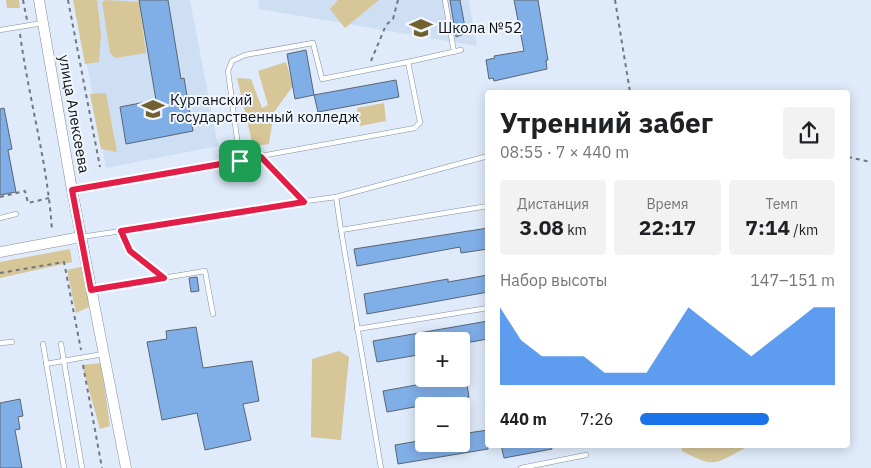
<!DOCTYPE html>
<html lang="ru">
<head>
<meta charset="utf-8">
<style>
	:root { --surface:#fff; --page:#f2f2f2; --text:#202124; --muted:#757577; --accent:#1a73e8 }
	body { margin:0; font-family:"IBM Plex Sans",sans-serif; background:var(--page); color:var(--text); height:100vh; display:flex; flex-direction:column; font-size:19px; white-space:nowrap }
	* { box-sizing:border-box; margin:0 }
	p { font-size:16px; color:var(--muted) }
	.icon { flex:none; width:28px; height:28px; fill:none; stroke:currentColor; stroke-width:2; stroke-linecap:round; stroke-linejoin:round }
	.map { position:relative; flex:1; overflow:hidden }
	.details { position:absolute; left:485px; top:90px; width:365px; height:358px; display:flex; flex-direction:column; background:var(--surface); border-radius:5px; box-shadow:0 2px 12px #0003 }
	.details>* { flex:none }
	.controls { position:absolute; left:415px; top:332px; display:grid; gap:10px }
	.controls a { display:grid; place-items:center; width:55px; height:55px; border-radius:5px; background:var(--surface); box-shadow:0 2px 12px #0003; font-size:25px }
	.pin { position:absolute; display:grid; place-items:center; width:42px; height:42px; color:#fff; margin:-21px; border-radius:10px; box-shadow:0 2px 8px #0006 }
	.round { display:grid; place-items:center; flex:none; width:52px; height:52px; border-radius:5px; background:var(--page) }
	.overview { display:flex; align-items:center; justify-content:space-between; height:85px; padding:0 15px }
	h1 { font-size:28px; font-weight:800; line-height:38px }
	.figures { display:grid; grid-template-columns:repeat(3,1fr); gap:8px; height:85px; padding:5px 15px }
	.figures div { display:grid; align-content:center; border-radius:5px; background:var(--page); text-align:center }
	.figures b { font-size:21px; font-weight:800 }
	.figures small { font-size:14px; font-weight:400 }
	.figures p { font-size:14px }
	.chart { height:140px; padding:10px 15px }
	.chart p { display:flex; justify-content:space-between }
	.chart svg { width:100%; height:90px; margin-top:5px; fill:var(--accent); opacity:.7 }
	ul { padding:0 15px; list-style:none; font-size:16px }
	li { display:grid; grid-template-columns:80px 60px 1fr; align-items:center; height:38px }
	li i { height:12px; border-radius:6px; background:var(--accent) }
	.map>svg:first-child { display:block }
	.built { fill:#cedff4 }
	.green { fill:#d6c698 }
	.building { fill:#80aee7; stroke:#5a6572 }
	.lines { fill:none; stroke-linecap:round; stroke-linejoin:round }
	.service-casing { stroke:#848f9d; stroke-width:5.5 }
	.tertiary-casing { stroke:#848f9d; stroke-width:11 }
	.path { stroke:#6f7781; stroke-width:2; stroke-dasharray:4 4; stroke-linecap:butt }
	.service { stroke:#fff; stroke-width:4.5 }
	.tertiary { stroke:#fff; stroke-width:10 }
	.route-casing { stroke:#fff; stroke-width:10 }
	.route { stroke:#e11d48; stroke-width:6 }
	.labels { text-anchor:middle; stroke-width:4; stroke-linejoin:round; paint-order:stroke }
	.poi-label { font-size:15px; fill:#0d1116; stroke:#f2f7fd; text-anchor:start }
	.street-label { font-size:15px; fill:#0d1116; stroke:#f2f7fd }
</style>
</head>
<body>
<div class="map">
<svg width="871" height="468" viewBox="0 0 871 468">
	<rect width="100%" height="100%" fill="#dfebfa"/>
	<g class="built">
		<polygon points="75,0 190,0 218,146 106,168"/>
		<polygon points="258,0 469,0 477,46 259,9"/>
	</g>
	<g class="green">
		<polygon points="6,0 19,0 20,8 7,8"/>
		<polygon points="73,0 97,0 101,34 99,62 85,64"/>
		<polygon points="106,0 139,2 146,53 115,58 110,53 102,2"/>
		<polygon points="338,0 379,0 345,28 330,9"/>
		<polygon points="286,62 293,86 274,112 269,144 253,146 237,78 251,79 262,108 268,105 258,71"/>
		<polygon points="106,93 117,152 101,149 90,94"/>
		<polygon points="384,103 386,121 360,126 357,108"/>
		<polygon points="70,249 72,262 0,278 0,262"/>
		<polygon points="84,266 89,307 76,313 67,270"/>
		<polygon points="339,351 349,357 341,440 311,437 312,359"/>
		<polygon points="101,363 110,426 100,429 82,365"/>
		<path d="M681 445H745V448C713 465 715 468 682 451Z"/>
	</g>
	<g class="building">
		<polygon points="139,0 168,0 181,79 184,78 193,131 126,144 120,107 156,100"/>
		<polygon points="450,0 460,0 466,33 456,37"/>
		<polygon points="514,0 538,0 548,60 546,60 547,69 494,81 493,78 489,79 486,60 495,58 494,56 524,51"/>
		<polygon points="306,50 314,95 295,99 287,54"/>
		<polygon points="396,80 399,97 318,112 314,95"/>
		<polygon points="4,108 12,149 8,150 16,192 0,195 0,109"/>
		<polygon points="488,228 488,249 461,253 460,247 357,266 354,249"/>
		<polygon points="488,275 488,292 367,314 364,294 448,279 448,282"/>
		<polygon points="197,277 199,291 191,292 189,278"/>
		<polygon points="488,321 488,339 471,342 424,341 424,354 377,362 373,341"/>
		<polygon points="196,327 203,368 252,361 259,401 243,404 251,440 205,450 197,413 162,420 147,342 167,339 166,331"/>
		<polygon points="449,379 466,379 469,397 387,412 383,391"/>
		<polygon points="20,399 23,416 18,417 20,429 15,430 22,468 0,468 0,403"/>
		<polygon points="488,430 488,449 398,464 395,445 424,440 424,444 461,444 461,434"/>
		<polygon points="501,445 551,445 552,449 504,458"/>
	</g>
	<g class="lines">
		<defs>
			<g id="service">
				<polyline points="445,0 454,52"/>
				<polyline points="0,30 43,23"/>
				<polyline points="408,62 461,50"/>
				<polyline points="261,157 304,201"/>
				<polyline points="73,190 415,128 420,122 408,62 322,79 313,43 245,55 232,61 228,71 240,161"/>
				<polyline points="336,197 341,230 488,206"/>
				<polyline points="0,218 16,214"/>
				<polyline points="341,230 381,468"/>
				<polyline points="121,231 260,207 336,197 488,156"/>
				<polyline points="81,237 121,231 130,251 164,278"/>
				<polyline points="92,290 205,271 213,314"/>
				<polyline points="357,329 488,308"/>
				<polyline points="0,343 12,342"/>
				<polyline points="43,344 64,468"/>
				<polyline points="61,344 82,468"/>
				<polyline points="46,364 103,354"/>
				<polyline points="521,468 586,455"/>
			</g>
			<g id="tertiary">
				<polyline points="39,0 72,190 126,468"/>
				<polyline points="0,252 81,237"/>
			</g>
		</defs>
		<use href="#service" class="service-casing"/>
		<use href="#tertiary" class="tertiary-casing"/>
		<g class="path">
			<polyline points="23,0 27,20"/>
			<polyline points="68,0 100,167"/>
			<polyline points="615,0 630,92"/>
			<path d="M20 34C29 100 48 165 52 231"/>
			<polyline points="371,61 386,25 393,19 398,0"/>
			<polyline points="848,157 871,162"/>
			<polyline points="0,197 25,191 28,203 49,198"/>
			<polyline points="0,273 64,262 81,350"/>
			<polyline points="83,365 102,468"/>
		</g>
		<use href="#service" class="service"/>
		<use href="#tertiary" class="tertiary"/>
	</g>
	<g class="lines">
		<defs>
			<polygon id="route" points="261,157 304,202 121,231 130,251 164,278 91,290 72,190"/>
		</defs>
		<use href="#route" class="route-casing"/>
		<use href="#route" class="route"/>
	</g>
	<defs>
		<symbol id="school-bare" viewBox="-9 -9 18 18"><path d="M0-5L7-2L0 1L-7-2ZM-4 1L0 2.5L4 1V4Q0 6-4 4Z" fill="#72612f" stroke="#f2f7fd" stroke-width="2.5" paint-order="stroke"/></symbol>
		<symbol id="university-bare" viewBox="-9 -9 18 18"><path d="M0-5L7-2L0 1L-7-2ZM-4 1L0 2.5L4 1V4Q0 6-4 4Z" fill="#72612f" stroke="#f2f7fd" stroke-width="2.5" paint-order="stroke"/></symbol>
	</defs>
	<g fill-rule="evenodd">
		<use href="#school-bare" x="405" y="12" width="32" height="32"/>
		<use href="#university-bare" x="137" y="93" width="32" height="32"/>
	</g>
	<g class="labels">
		<g class="poi-label">
			<text x="438" y="33">Школа №52</text>
			<text x="170" y="105">Курганский<tspan x="170" dy="17">государственный колледж</tspan></text>
		</g>
		<g class="street-label">
			<text transform="translate(74 114) rotate(80)" y="5">улица Алексеева</text>
		</g>
	</g>
</svg>
<div class="controls">
<a>+</a>
<a>−</a>
</div>
<div class="pin" style="left:240px;top:161px;background:#1e9e55"><svg class="icon" aria-label="arrive" viewBox="0 0 24 24"><path d="M6 21V4h12l-3 4 3 4H6"/></svg></div>
<section class="details">
<div class="overview"><div><h1>Утренний забег</h1><p>08:55 · 7 × 440 m</p></div><a class="round"><svg class="icon" aria-label="share" viewBox="0 0 24 24"><path d="M12 15V3M7 8l5-5 5 5M5 13v7h14v-7"/></svg></a></div>
<div class="figures">
<div><p>Дистанция</p><b>3.08<small> km</small></b></div>
<div><p>Время</p><b>22:17</b></div>
<div><p>Темп</p><b>7:14<small> /km</small></b></div>
</div>
<div class="chart"><p><span>Набор высоты</span>147–151 m</p>
<svg viewBox="0 0 160 44" preserveAspectRatio="none"><path d="M0 44V6L10 22L20 30L30 30L40 30L50 38L60 38L70 38L80 22L90 6L100 14L110 22L120 30L130 22L140 14L150 6L160 6V44z"/></svg>
</div>
<ul>
<li><b>440 m</b>7:26<i style="width:66%"></i></li>
</ul>
</section>
</div>
</body>
</html>
